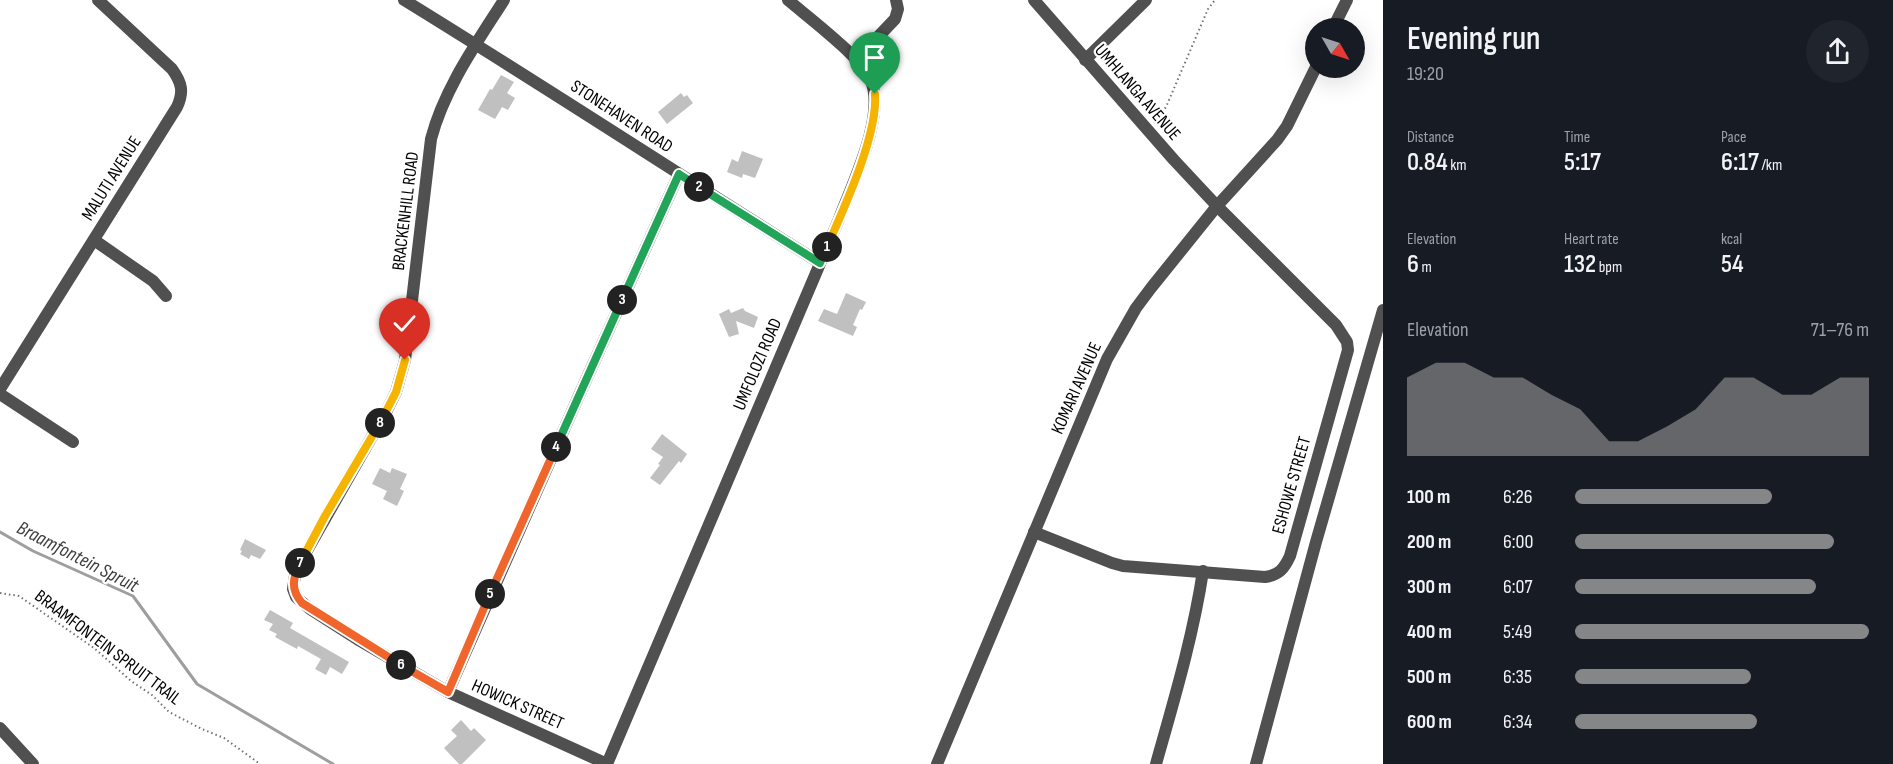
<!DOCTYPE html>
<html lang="en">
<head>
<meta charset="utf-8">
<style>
	:root { --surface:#171b24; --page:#20242c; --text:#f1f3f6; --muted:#9ea1a6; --accent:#858687 }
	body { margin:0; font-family:"Sofia Sans Condensed",sans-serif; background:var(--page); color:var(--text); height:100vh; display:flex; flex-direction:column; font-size:22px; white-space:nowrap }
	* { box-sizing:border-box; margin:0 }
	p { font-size:20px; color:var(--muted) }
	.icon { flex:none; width:33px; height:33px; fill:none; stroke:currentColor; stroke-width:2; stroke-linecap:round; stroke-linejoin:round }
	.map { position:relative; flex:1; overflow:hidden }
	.side { display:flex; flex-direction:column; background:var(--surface); width:510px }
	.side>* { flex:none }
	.needle { width:39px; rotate:129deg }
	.fabs { position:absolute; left:1305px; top:18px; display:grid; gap:12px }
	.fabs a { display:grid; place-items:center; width:60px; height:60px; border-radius:50%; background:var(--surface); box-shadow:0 6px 24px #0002; font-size:30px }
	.pin { position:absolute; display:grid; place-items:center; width:51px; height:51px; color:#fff; margin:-62px -26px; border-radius:50% 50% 50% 0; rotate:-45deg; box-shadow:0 0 6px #0007 }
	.pin .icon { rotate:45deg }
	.km { position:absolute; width:30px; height:30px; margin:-15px; border-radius:50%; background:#222; color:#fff; font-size:16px; line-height:30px; text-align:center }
	.round { display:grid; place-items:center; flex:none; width:63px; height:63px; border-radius:32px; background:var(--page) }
	.overview { display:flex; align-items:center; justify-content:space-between; height:102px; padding:0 24px }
	h1 { font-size:33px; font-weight:600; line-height:45px }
	.metrics { display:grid; grid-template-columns:repeat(3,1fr); gap:9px; height:102px; padding:6px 24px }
	.metrics div { display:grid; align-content:center }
	.metrics b { font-size:26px; font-weight:600 }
	.metrics small { font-size:16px; font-weight:400 }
	.metrics p { font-size:16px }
	.chart { height:168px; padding:12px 24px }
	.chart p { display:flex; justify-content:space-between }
	.chart svg { width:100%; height:108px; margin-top:6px; fill:var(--accent); opacity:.7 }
	ul { padding:0 24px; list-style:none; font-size:20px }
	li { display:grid; grid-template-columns:96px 72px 1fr; align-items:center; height:45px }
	li i { height:15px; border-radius:8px; background:var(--accent) }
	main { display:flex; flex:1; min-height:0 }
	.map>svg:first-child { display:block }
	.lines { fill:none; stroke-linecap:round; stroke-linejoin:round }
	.stream { stroke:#9e9e9e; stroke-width:3 }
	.building { fill:#c0c0c0 }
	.path { stroke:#727272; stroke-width:2; stroke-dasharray:1.5 3; stroke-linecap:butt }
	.street { stroke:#505050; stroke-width:12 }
	.split-1-casing { stroke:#fff; stroke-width:12 }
	.split-2-casing { stroke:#fff; stroke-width:12 }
	.split-3-casing { stroke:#fff; stroke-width:12 }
	.split-4-casing { stroke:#fff; stroke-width:12 }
	.split-5-casing { stroke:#fff; stroke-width:12 }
	.split-6-casing { stroke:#fff; stroke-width:12 }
	.split-7-casing { stroke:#fff; stroke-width:12 }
	.split-8-casing { stroke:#fff; stroke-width:12 }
	.split-9-casing { stroke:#fff; stroke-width:12 }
	.split-1 { stroke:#f5b400; stroke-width:8 }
	.split-2 { stroke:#22a559; stroke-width:8 }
	.split-3 { stroke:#22a559; stroke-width:8 }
	.split-4 { stroke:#22a559; stroke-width:8 }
	.split-5 { stroke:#f0652b; stroke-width:8 }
	.split-6 { stroke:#f0652b; stroke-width:8 }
	.split-7 { stroke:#f0652b; stroke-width:8 }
	.split-8 { stroke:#f5b400; stroke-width:8 }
	.split-9 { stroke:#f5b400; stroke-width:8 }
	.labels { text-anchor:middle; stroke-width:4.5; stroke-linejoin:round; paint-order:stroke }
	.street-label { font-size:18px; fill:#000; stroke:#fff }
	.water-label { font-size:20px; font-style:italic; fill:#3f3f3f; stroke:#fff }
</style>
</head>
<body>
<main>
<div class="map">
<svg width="1383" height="764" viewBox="0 0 1383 764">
	<rect width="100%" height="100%" fill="#fff"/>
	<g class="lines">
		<polyline class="stream" points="0,532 33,551 133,596 197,684 333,764"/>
	</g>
	<g class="building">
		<polygon points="501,75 514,82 507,93 515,98 508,110 502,107 495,119 478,110 490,89 492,90"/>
		<polygon points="681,93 684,97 687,95 693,103 667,124 658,112"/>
		<polygon points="742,151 763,159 755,178 743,174 742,178 727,172 732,159 738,162"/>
		<polygon points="846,293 866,302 862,310 860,309 853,325 857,327 853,336 818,321 824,309 837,314"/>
		<polygon points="743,308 745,311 758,317 754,328 736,321 739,334 729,337 719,314 729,309 731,313"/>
		<polygon points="662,434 687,454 681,463 679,461 660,485 650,478 660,465 658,464 663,457 651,449"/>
		<polygon points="380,468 390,473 392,468 407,474 400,489 404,491 397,506 383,499 387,491 372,484"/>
		<polygon points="245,539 266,550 260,559 251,555 249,559 240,554 242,551 240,550"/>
		<polygon points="270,610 293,623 290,628 349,662 342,674 330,667 326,675 315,669 321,659 298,646 297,649 275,637 277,634 269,630 273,624 264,620"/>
		<polygon points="461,720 471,731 474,728 486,740 462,764 459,764 444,748 457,736 451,730"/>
	</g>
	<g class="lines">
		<g class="path">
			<polyline points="1154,123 1166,107 1208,9 1215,0"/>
			<polyline points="0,593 19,596 94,648 131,681 152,695 169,712 202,729 224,738 260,764"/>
		</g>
		<g class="street">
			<path d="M404 0C544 86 681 176 820 263"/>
			<path d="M504 0C476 44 444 89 431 139L405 360 396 392 386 412 305 554 295 575 293 589 296 597 310 609 357 639 448 692 607 764"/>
			<polyline points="1333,28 1347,0"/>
			<polyline points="856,60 895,19 898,9 896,0"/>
			<polyline points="1085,60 1146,0"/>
			<polyline points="94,240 153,281 166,296"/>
			<path d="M0 389 177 107C184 92 182 83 172 69L98 0"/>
			<polyline points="0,394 73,442"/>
			<path d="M1034 532 1112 563 1123 566 1265 577C1279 575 1284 569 1290 556L1348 350 1347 342 1336 325 1217 206 1174 160 1034 0"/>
			<polyline points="448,692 577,400 679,174"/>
			<polyline points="0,728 33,764"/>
			<path d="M607 764 839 219C852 184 887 114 870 79 860 56 809 18 788 0"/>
			<polyline points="937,764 1107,359 1136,308 1151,288 1217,206 1277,140 1287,126 1316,67"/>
			<path d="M1156 764C1174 700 1193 637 1203 571"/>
			<polyline points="1256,764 1316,542 1383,310"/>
		</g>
	</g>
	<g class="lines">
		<defs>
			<path id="split-1" d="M827 247C844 208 878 135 875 94"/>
			<polyline id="split-2" points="699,187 820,263 827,247"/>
			<polyline id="split-3" points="622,300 679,174 699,187"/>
			<polyline id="split-4" points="556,447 622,300"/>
			<polyline id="split-5" points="490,594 556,447"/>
			<polyline id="split-6" points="401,665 448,692 490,594"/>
			<path id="split-7" d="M300 563C293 578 290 589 302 603L401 665"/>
			<polyline id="split-8" points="300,563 325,516 380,423"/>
			<polyline id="split-9" points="380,423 396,392 405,360"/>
		</defs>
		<use href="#split-1" class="split-1-casing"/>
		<use href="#split-2" class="split-2-casing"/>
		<use href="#split-3" class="split-3-casing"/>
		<use href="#split-4" class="split-4-casing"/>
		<use href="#split-5" class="split-5-casing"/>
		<use href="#split-6" class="split-6-casing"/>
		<use href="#split-7" class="split-7-casing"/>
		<use href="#split-8" class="split-8-casing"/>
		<use href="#split-9" class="split-9-casing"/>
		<use href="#split-1" class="split-1"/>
		<use href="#split-2" class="split-2"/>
		<use href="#split-3" class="split-3"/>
		<use href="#split-4" class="split-4"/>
		<use href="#split-5" class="split-5"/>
		<use href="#split-6" class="split-6"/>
		<use href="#split-7" class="split-7"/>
		<use href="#split-8" class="split-8"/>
		<use href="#split-9" class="split-9"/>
	</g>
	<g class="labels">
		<g class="street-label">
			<text transform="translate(1138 92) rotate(49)" y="6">UMHLANGA AVENUE</text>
			<text transform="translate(622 116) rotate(33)" y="6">STONEHAVEN ROAD</text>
			<text transform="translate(111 178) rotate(-58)" y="6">MALUTI AVENUE</text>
			<text transform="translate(405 211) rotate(-83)" y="6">BRACKENHILL ROAD</text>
			<text transform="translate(757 364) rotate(-67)" y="6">UMFOLOZI ROAD</text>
			<text transform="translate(1076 388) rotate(-66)" y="6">KOMARI AVENUE</text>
			<text transform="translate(1291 485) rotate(-74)" y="6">ESHOWE STREET</text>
			<text transform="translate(108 647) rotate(37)" y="6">BRAAMFONTEIN SPRUIT TRAIL</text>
			<text transform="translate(518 704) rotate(24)" y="6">HOWICK STREET</text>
		</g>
		<g class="water-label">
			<text transform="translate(78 556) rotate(27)" y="7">Braamfontein Spruit</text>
		</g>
	</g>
</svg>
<div class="fabs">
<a><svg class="needle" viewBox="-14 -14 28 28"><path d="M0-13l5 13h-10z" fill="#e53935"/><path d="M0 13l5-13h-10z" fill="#9ea1a6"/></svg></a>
</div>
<div class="pin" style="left:875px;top:94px;background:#1e9e55"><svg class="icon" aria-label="arrive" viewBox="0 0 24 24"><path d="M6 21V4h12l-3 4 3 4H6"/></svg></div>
<div class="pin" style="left:405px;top:360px;background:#d93025"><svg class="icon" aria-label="check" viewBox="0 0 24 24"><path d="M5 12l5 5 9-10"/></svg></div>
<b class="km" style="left:827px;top:247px">1</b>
<b class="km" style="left:699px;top:187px">2</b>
<b class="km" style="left:622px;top:300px">3</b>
<b class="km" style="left:556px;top:447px">4</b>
<b class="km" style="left:490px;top:594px">5</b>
<b class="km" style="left:401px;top:665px">6</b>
<b class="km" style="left:300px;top:563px">7</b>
<b class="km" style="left:380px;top:423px">8</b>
</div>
<section class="side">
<div class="overview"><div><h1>Evening run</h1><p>19:20</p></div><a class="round"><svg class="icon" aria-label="share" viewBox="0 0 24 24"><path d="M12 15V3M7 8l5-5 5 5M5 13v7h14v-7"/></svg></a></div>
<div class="metrics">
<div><p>Distance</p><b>0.84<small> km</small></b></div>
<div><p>Time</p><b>5:17</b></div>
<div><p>Pace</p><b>6:17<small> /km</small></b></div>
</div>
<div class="metrics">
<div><p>Elevation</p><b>6<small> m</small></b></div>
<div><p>Heart rate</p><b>132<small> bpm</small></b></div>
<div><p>kcal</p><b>54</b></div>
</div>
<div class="chart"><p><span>Elevation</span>71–76 m</p>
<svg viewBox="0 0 160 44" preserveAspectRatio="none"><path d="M0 44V12L10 6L20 6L30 12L40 12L50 19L60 25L70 38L80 38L90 32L100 25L110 12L120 12L130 19L140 19L150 12L160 12V44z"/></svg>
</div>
<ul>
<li><b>100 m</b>6:26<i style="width:67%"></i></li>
<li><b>200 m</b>6:00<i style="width:88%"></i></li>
<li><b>300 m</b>6:07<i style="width:82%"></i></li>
<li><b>400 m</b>5:49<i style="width:100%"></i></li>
<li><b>500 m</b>6:35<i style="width:60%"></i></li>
<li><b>600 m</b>6:34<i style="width:62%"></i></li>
</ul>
</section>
</main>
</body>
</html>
